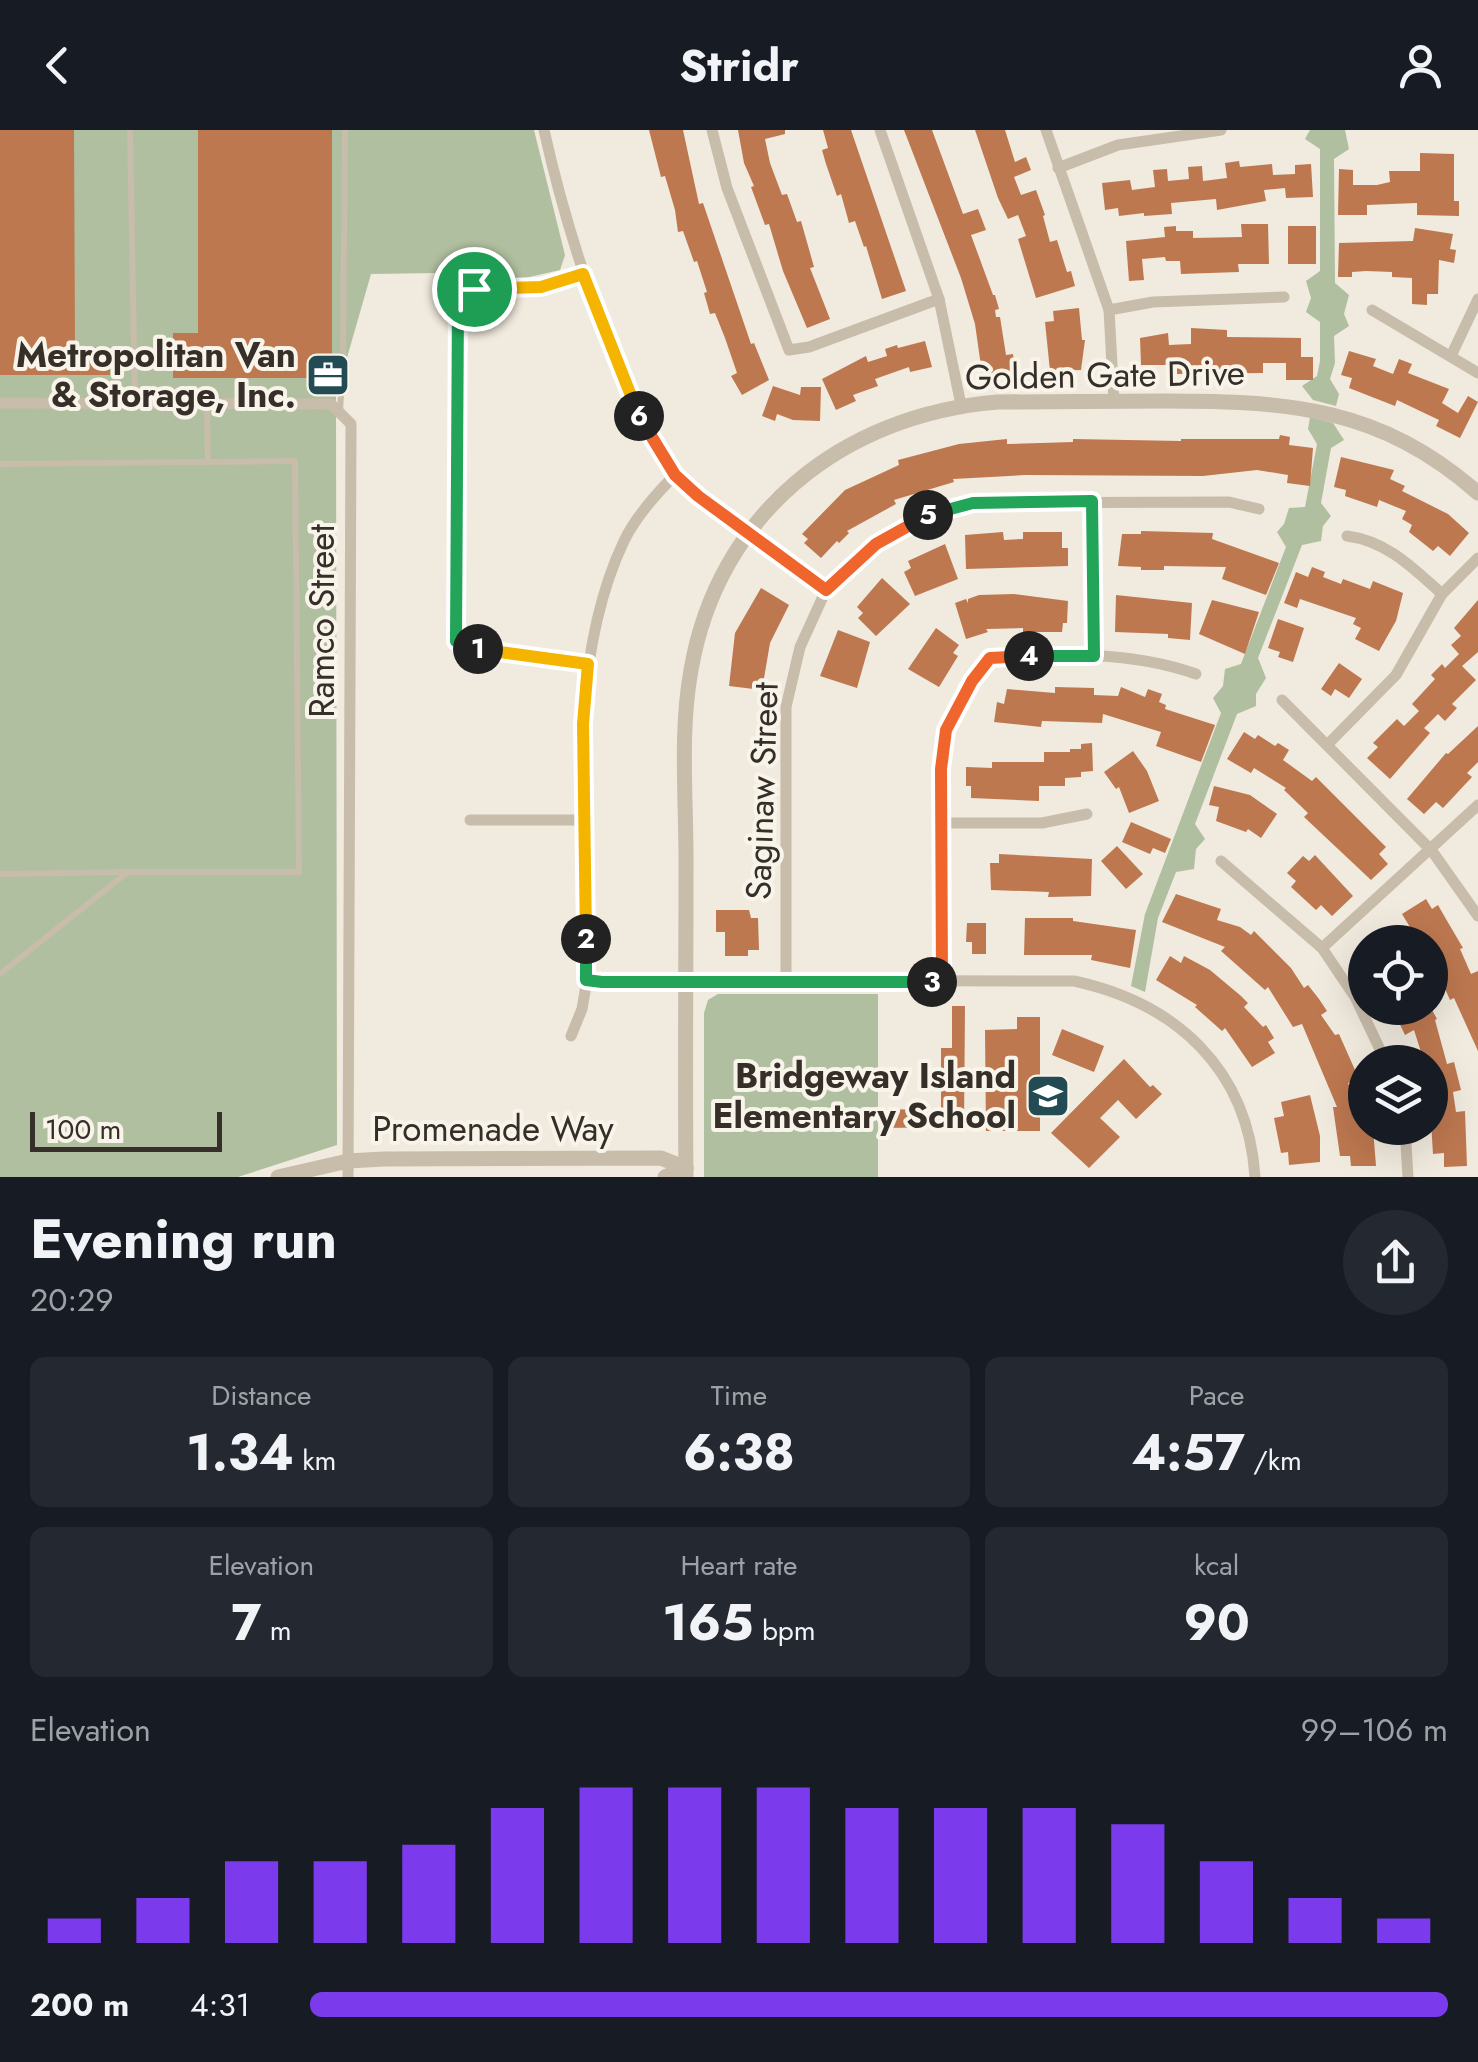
<!DOCTYPE html>
<html lang="en">
<head>
<meta charset="utf-8">
<style>
	:root { --surface:#171b24; --page:#242831; --text:#f1f3f6; --muted:#9ea1a6; --accent:#7c3aed }
	body { margin:0; font-family:Jost,sans-serif; background:var(--page); color:var(--text); height:100vh; display:flex; flex-direction:column; font-size:38px; white-space:nowrap }
	* { box-sizing:border-box; margin:0 }
	p { font-size:32px; color:var(--muted) }
	.icon { flex:none; width:55px; height:55px; fill:none; stroke:currentColor; stroke-width:2; stroke-linecap:round; stroke-linejoin:round }
	.map { position:relative; height:1047px; overflow:hidden }
	.panel { display:flex; flex-direction:column; background:var(--surface); flex:1 }
	.panel>* { flex:none }
	.buttons { position:absolute; left:1348px; top:795px; display:grid; gap:20px }
	.buttons a { display:grid; place-items:center; width:100px; height:100px; border-radius:50%; background:var(--surface); box-shadow:0 10px 40px #0002; font-size:50px }
	.scale { position:absolute; left:30px; bottom:25px; width:192px; box-sizing:border-box; padding-left:10px; border:5px solid #362f29; border-top:0; font-size:28px; line-height:35px; white-space:nowrap; color:#362f29; -webkit-text-stroke:8px #f8f4ea; paint-order:stroke }
	.pin { position:absolute; display:grid; place-items:center; width:85px; height:85px; color:#fff; margin:-42px; border:5px solid #fff; border-radius:50%; box-shadow:0 2px 10px #0007 }
	.km { position:absolute; width:50px; height:50px; margin:-25px; border-radius:50%; background:#222; color:#fff; font-size:28px; line-height:50px; text-align:center }
	.round { display:grid; place-items:center; flex:none; width:105px; height:105px; border-radius:52px; background:var(--page) }
	.headline { display:flex; align-items:center; justify-content:space-between; height:170px; padding:0 30px }
	h1 { font-size:55px; font-weight:700; line-height:75px }
	.metrics { display:grid; grid-template-columns:repeat(3,1fr); gap:15px; height:170px; padding:10px 30px }
	.metrics div { display:grid; align-content:center; border-radius:15px; background:var(--page); text-align:center }
	.metrics b { font-size:50px; font-weight:700 }
	.metrics small { font-size:28px; font-weight:400 }
	.metrics p { font-size:28px }
	.chart { height:280px; padding:20px 30px }
	.chart p { display:flex; justify-content:space-between }
	.chart svg { width:100%; height:180px; margin-top:10px; stroke:var(--accent); stroke-width:6 }
	ul { padding:0 30px; list-style:none; font-size:32px }
	li { display:grid; grid-template-columns:160px 120px 1fr; align-items:center; height:75px }
	li i { height:25px; border-radius:12px; background:var(--accent) }
	header { display:flex; justify-content:space-between; align-items:center; height:130px; padding:0 30px; background:var(--surface); font-size:45px; font-weight:700 }
	.map>svg:first-child { display:block }
	.green { fill:#b0bf9f }
	.building { fill:#bd7850 }
	.lines { fill:none; stroke-linecap:round; stroke-linejoin:round }
	.service { stroke:#c8bcaa; stroke-width:6 }
	.minor { stroke:#c8bcaa; stroke-width:11 }
	.tertiary { stroke:#c8bcaa; stroke-width:15 }
	.split-1-casing { stroke:#fff; stroke-width:20 }
	.split-2-casing { stroke:#fff; stroke-width:20 }
	.split-3-casing { stroke:#fff; stroke-width:20 }
	.split-4-casing { stroke:#fff; stroke-width:20 }
	.split-5-casing { stroke:#fff; stroke-width:20 }
	.split-6-casing { stroke:#fff; stroke-width:20 }
	.split-7-casing { stroke:#fff; stroke-width:20 }
	.split-1 { stroke:#22a559; stroke-width:12 }
	.split-2 { stroke:#f5b400; stroke-width:12 }
	.split-3 { stroke:#22a559; stroke-width:12 }
	.split-4 { stroke:#f0652b; stroke-width:12 }
	.split-5 { stroke:#22a559; stroke-width:12 }
	.split-6 { stroke:#f0652b; stroke-width:12 }
	.split-7 { stroke:#f5b400; stroke-width:12 }
	.labels { text-anchor:middle; stroke-width:8; stroke-linejoin:round; paint-order:stroke }
	.poi-label { font-size:35px; font-weight:bold; fill:#362f29; stroke:#f8f4ea; text-anchor:end }
	.street-label { font-size:35px; fill:#362f29; stroke:#f8f4ea }
</style>
</head>
<body>
<header><svg class="icon" aria-label="back" viewBox="0 0 24 24"><path d="M15 5l-7 7 7 7"/></svg>Stridr<svg class="icon" aria-label="person" viewBox="0 0 24 24"><circle cx="12" cy="8" r="4"/><path d="M4 21q1-7 8-7t8 7"/></svg></header>
<div class="map">
<svg width="1478" height="1047" viewBox="0 0 1478 1047">
	<rect width="100%" height="100%" fill="#f1eade"/>
	<g class="green">
		<polygon points="0,0 534,0 565,125 560,140 521,149 461,143 446,152 438,143 371,144 336,266 337,1015 238,1047 0,1047"/>
		<polygon points="1310,0 1345,0 1349,19 1334,29 1335,153 1349,165 1344,184 1349,196 1334,206 1335,233 1330,249 1339,264 1336,276 1313,270 1302,256 1317,246 1320,231 1320,192 1306,182 1311,168 1306,151 1320,141 1320,19 1305,9"/>
		<polygon points="1310,287 1333,293 1344,310 1331,318 1321,373 1331,386 1323,396 1321,411 1302,415 1258,528 1266,548 1256,564 1256,576 1237,584 1195,694 1205,709 1196,719 1194,739 1176,742 1158,788 1145,862 1131,856 1145,784 1221,583 1213,568 1223,556 1225,539 1241,534 1286,417 1277,402 1284,394 1289,378 1305,377 1317,314 1308,299"/>
		<polygon points="718,864 878,864 878,1047 704,1047 704,883 708,870"/>
	</g>
	<g class="building">
		<polygon points="0,0 74,0 75,217 110,217 110,245 0,245"/>
		<polygon points="198,0 332,0 332,248 173,248 173,203 198,203"/>
		<polygon points="649,0 683,0 699,74 703,73 751,214 754,213 769,250 742,265 731,246 737,243 725,208 715,183 710,184 704,163 707,162 697,131 694,132 683,101 678,102 675,80 665,46 661,47"/>
		<polygon points="738,0 785,0 785,4 765,9 770,33 782,65 787,64 797,92 801,91 814,137 810,138 830,189 807,198 783,141 769,94 765,95 751,57 754,56 744,33"/>
		<polygon points="823,0 851,0 906,161 882,169 866,116 864,117 855,91 849,93 841,64 837,66 826,34 822,20 828,18"/>
		<polygon points="904,0 932,0 963,84 978,79 986,100 971,105 993,165 995,165 999,179 995,180 996,187 1000,187 1006,225 1013,224 1016,245 990,248 989,242 982,243 975,194 961,148"/>
		<polygon points="975,0 1005,0 1015,32 1026,27 1031,40 1014,47 1021,65 1036,60 1045,85 1043,86 1050,112 1057,110 1067,142 1071,141 1075,156 1036,168 1018,109 1026,106 1018,85 1008,89 998,68"/>
		<polygon points="1420,23 1454,24 1454,71 1459,71 1459,86 1417,85 1417,73 1367,75 1367,85 1338,85 1339,39 1353,40 1353,55 1377,55 1390,52 1389,41 1420,41"/>
		<polygon points="1239,31 1240,37 1272,34 1273,45 1295,44 1295,35 1311,34 1313,67 1286,68 1285,58 1264,60 1266,71 1217,80 1216,69 1171,73 1172,84 1144,86 1144,83 1119,86 1118,78 1105,80 1102,53 1130,50 1132,60 1155,57 1153,40 1167,39 1168,51 1189,49 1188,37 1202,36 1203,51 1227,48 1225,33"/>
		<polygon points="1241,94 1268,94 1269,134 1238,134 1239,142 1181,144 1180,131 1166,131 1165,127 1142,129 1144,150 1129,151 1126,111 1165,107 1164,97 1176,96 1176,101 1193,101 1193,108 1242,107"/>
		<rect x="1288" y="96" width="28" height="38"/>
		<polygon points="1415,98 1453,104 1450,119 1456,120 1454,133 1439,130 1438,164 1427,164 1427,175 1412,174 1412,148 1392,147 1392,142 1366,141 1352,142 1352,147 1338,147 1339,113 1413,111"/>
		<polygon points="1079,178 1082,210 1085,210 1081,240 1050,241 1045,192 1054,191 1053,181"/>
		<polygon points="1191,198 1227,200 1227,207 1301,208 1301,227 1313,227 1313,250 1286,250 1286,233 1263,233 1263,243 1177,244 1177,235 1141,235 1140,208 1168,203 1169,215 1191,214"/>
		<polygon points="925,211 932,237 910,242 909,237 875,249 878,256 853,265 856,271 836,280 822,249 866,226 868,232 887,226 885,219 897,215 898,218"/>
		<polygon points="1349,221 1376,229 1373,236 1393,244 1399,229 1412,234 1408,243 1449,259 1442,273 1458,283 1468,266 1478,272 1460,308 1436,296 1439,290 1397,270 1395,276 1349,258 1352,248 1341,245"/>
		<polygon points="773,256 800,265 801,257 821,257 820,291 793,290 777,284 775,291 762,286"/>
		<polygon points="1280,305 1290,307 1289,315 1313,318 1310,356 1287,353 1288,345 1257,340 1203,346 1026,345 953,349 954,352 894,370 896,374 847,401 849,403 839,413 837,411 821,428 804,413 808,409 802,404 845,360 899,335 898,330 959,314 1007,309 1007,314 1073,312 1073,309 1181,311 1181,309 1279,309"/>
		<polygon points="1341,327 1394,340 1390,349 1405,356 1402,361 1448,384 1469,403 1450,426 1438,416 1433,421 1409,402 1412,395 1402,389 1406,381 1379,370 1377,377 1345,366 1346,360 1334,357"/>
		<polygon points="1141,401 1213,403 1212,409 1279,433 1266,465 1222,449 1226,437 1164,436 1164,440 1141,440 1141,437 1118,436 1122,404 1141,404"/>
		<polygon points="1003,402 1004,410 1023,409 1023,402 1062,402 1062,418 1068,418 1068,436 966,439 965,405"/>
		<polygon points="945,414 958,449 915,466 904,442 911,438 908,431"/>
		<polygon points="1312,437 1325,442 1323,447 1341,454 1343,449 1370,459 1373,451 1403,463 1396,491 1379,521 1355,509 1361,498 1353,494 1356,488 1300,469 1297,478 1284,473 1296,442 1308,447"/>
		<polygon points="882,448 910,474 876,506 858,488 863,483 857,477"/>
		<polygon points="761,458 789,475 770,513 762,560 729,556 735,503"/>
		<polygon points="1014,464 1068,471 1067,493 1063,493 1062,502 1023,502 1023,498 986,499 988,502 966,509 955,473 966,469 968,473 968,469 979,465"/>
		<polygon points="1116,465 1192,473 1190,510 1168,508 1168,504 1115,502"/>
		<polygon points="1212,470 1259,482 1245,524 1199,504"/>
		<polygon points="1478,470 1478,522 1462,536 1476,550 1452,574 1457,578 1445,591 1438,584 1424,598 1430,603 1390,649 1367,628 1378,617 1373,613 1397,589 1404,596 1419,581 1412,574 1435,549 1431,545 1442,534 1445,538 1459,524 1451,515 1461,506 1454,498"/>
		<polygon points="1278,489 1304,498 1293,532 1278,527 1280,522 1268,518"/>
		<polygon points="936,498 959,515 953,523 958,526 939,557 908,539"/>
		<polygon points="838,500 870,512 857,558 820,546"/>
		<polygon points="1339,533 1362,549 1349,568 1335,559 1331,566 1321,559"/>
		<polygon points="1055,557 1094,558 1094,565 1118,566 1121,557 1145,567 1148,559 1162,564 1159,572 1166,575 1165,579 1215,595 1201,632 1156,616 1161,602 1103,584 1102,593 1042,591 1041,597 994,592 997,572 1004,574 1007,559 1055,563"/>
		<polygon points="1478,596 1478,632 1467,643 1472,647 1443,678 1436,672 1424,684 1407,669 1446,623 1448,624"/>
		<polygon points="1244,602 1255,609 1258,605 1275,616 1278,613 1289,620 1283,630 1312,651 1316,647 1386,717 1379,724 1388,734 1371,750 1304,687 1308,683 1284,660 1286,658 1254,638 1251,643 1227,629"/>
		<polygon points="1092,613 1093,641 1081,642 1081,647 1065,648 1065,656 1039,656 1039,671 971,668 971,656 966,656 966,637 992,638 992,632 1044,632 1044,622 1070,622 1070,619 1081,619 1081,614"/>
		<polygon points="1133,621 1147,641 1159,671 1129,683 1119,657 1116,659 1104,642"/>
		<polygon points="1214,656 1250,665 1277,684 1261,708 1248,699 1246,702 1216,691 1219,677 1209,675"/>
		<polygon points="1131,692 1171,709 1165,723 1153,718 1150,724 1122,712"/>
		<polygon points="1117,716 1143,744 1126,759 1101,731"/>
		<polygon points="999,724 1092,729 1091,766 1048,767 1049,762 991,760 990,733 999,733"/>
		<polygon points="1315,725 1353,766 1332,786 1321,775 1316,780 1291,757 1296,751 1287,743 1303,726 1309,731"/>
		<polygon points="1176,764 1221,779 1217,790 1240,797 1251,805 1254,801 1291,838 1304,858 1308,855 1319,869 1327,881 1321,885 1335,905 1339,904 1359,949 1348,953 1357,975 1363,974 1365,998 1373,998 1376,1036 1351,1036 1350,1026 1340,1026 1333,977 1337,977 1302,894 1293,897 1268,857 1265,860 1221,821 1225,817 1162,792"/>
		<polygon points="1426,769 1432,779 1438,775 1446,789 1463,818 1460,819 1471,844 1478,841 1478,921 1454,868 1450,870 1434,834 1430,836 1430,812 1419,812 1402,784"/>
		<polygon points="716,780 749,780 751,788 758,788 759,820 748,820 748,826 725,826 725,802 716,802"/>
		<polygon points="1025,788 1073,788 1073,791 1136,800 1130,838 1091,830 1092,825 1024,825"/>
		<polygon points="967,793 986,793 986,824 972,824 972,812 966,812"/>
		<polygon points="1170,826 1181,833 1184,826 1210,840 1241,866 1248,873 1244,877 1263,897 1266,895 1274,908 1268,912 1275,923 1252,937 1225,898 1222,901 1195,877 1197,875 1156,850"/>
		<polygon points="952,876 965,876 964,997 881,998 881,979 941,980 941,918 952,918"/>
		<polygon points="1392,878 1431,878 1437,889 1435,890 1447,934 1454,932 1461,960 1453,962 1456,982 1465,981 1467,1036 1444,1037 1444,1023 1433,1024 1430,976 1436,975 1430,952 1430,932 1395,932 1395,930 1421,922 1414,900 1405,905"/>
		<polygon points="1017,887 1040,887 1040,1001 986,1001 985,900 1017,899"/>
		<polygon points="1062,899 1104,916 1094,942 1052,925"/>
		<polygon points="1124,929 1150,957 1153,955 1162,964 1136,989 1118,970 1100,988 1120,1007 1089,1038 1051,1003"/>
		<polygon points="1310,965 1320,1006 1320,1032 1289,1035 1288,1022 1281,1023 1274,988 1284,986 1281,972"/>
	</g>
	<g class="lines">
		<g class="service">
			<polyline points="130,0 135,274"/>
			<polyline points="207,275 208,332"/>
			<polyline points="340,282 343,226 345,0"/>
			<polyline points="0,334 295,331 299,742 128,742 0,844"/>
			<polyline points="0,744 128,742"/>
		</g>
		<g class="minor">
			<path d="M544 0C561 76 583 148 612 220 628 263 645 307 674 343 705 381 784 433 826 460"/>
			<polyline points="712,0 727,58 789,220 809,217 939,169"/>
			<polyline points="880,0 939,169 961,275"/>
			<polyline points="1046,0 1109,180 1114,271"/>
			<polyline points="1058,38 1118,15 1221,0"/>
			<polyline points="583,144 541,157 468,160 458,171 456,511 481,520 588,534"/>
			<polyline points="1109,180 1153,172 1284,167"/>
			<polyline points="1372,180 1478,243"/>
			<polyline points="1451,226 1478,169"/>
			<polyline points="0,273 331,274 351,294 348,1047"/>
			<polyline points="1092,371 1094,526"/>
			<path d="M1347 406C1387 411 1413 438 1442 464"/>
			<polyline points="1282,570 1432,721 1478,786"/>
			<polyline points="1327,615 1396,545 1442,464 1478,428"/>
			<polyline points="470,690 584,690"/>
			<polyline points="942,693 1042,693 1087,684"/>
			<polyline points="1221,731 1322,818 1355,867 1386,932"/>
			<polyline points="1322,818 1478,675"/>
			<path d="M587 850 1074 851C1176 873 1248 939 1255 1047"/>
			<polyline points="786,852 786,577 800,517 826,460 876,414 924,386 973,373 1229,372 1259,379"/>
			<path d="M942 852 941 639 946 600 972 551 990 528C1059 523 1131 521 1196 544"/>
			<path d="M571 906 582 879 587 850C584 711 563 539 624 411 635 388 657 363 675 345"/>
			<polyline points="1405,998 1408,1047"/>
		</g>
		<g class="tertiary">
			<polyline points="278,1047 348,1031 384,1029 661,1028 686,1038"/>
			<polyline points="665,1047 686,1038"/>
			<path d="M686 1047C685 946 686 845 686 744 687 677 679 606 691 540 718 383 843 285 997 272 1053 272 1109 271 1165 271 1289 271 1380 277 1478 363"/>
		</g>
	</g>
	<g class="lines">
		<defs>
			<polyline id="split-1" points="474,159 462,164 458,172 456,511 478,519"/>
			<polyline id="split-2" points="478,519 588,534 583,594 586,809"/>
			<polyline id="split-3" points="586,809 586,850 602,852 932,852"/>
			<polyline id="split-4" points="932,852 942,852 941,639 946,600 972,551 990,528 1029,526"/>
			<polyline id="split-5" points="928,385 973,373 1092,371 1094,526 1029,526"/>
			<polyline id="split-6" points="639,286 675,345 698,366 826,460 876,414 928,385"/>
			<polyline id="split-7" points="474,159 541,157 583,144 639,286"/>
		</defs>
		<use href="#split-1" class="split-1-casing"/>
		<use href="#split-2" class="split-2-casing"/>
		<use href="#split-3" class="split-3-casing"/>
		<use href="#split-4" class="split-4-casing"/>
		<use href="#split-5" class="split-5-casing"/>
		<use href="#split-6" class="split-6-casing"/>
		<use href="#split-7" class="split-7-casing"/>
		<use href="#split-1" class="split-1"/>
		<use href="#split-2" class="split-2"/>
		<use href="#split-3" class="split-3"/>
		<use href="#split-4" class="split-4"/>
		<use href="#split-5" class="split-5"/>
		<use href="#split-6" class="split-6"/>
		<use href="#split-7" class="split-7"/>
	</g>
	<defs>
		<symbol id="office-square" viewBox="-11 -11 22 22"><rect x="-9" y="-9" width="18" height="18" rx="4" fill="#224b54" stroke="#f8f4ea"/><path d="M-6-3h4V-5.5h4V-3h4V5H-6ZM-1-4.5V-3h2v-1.5ZM-6 0V1H6V0Z" fill="#fff"/></symbol>
		<symbol id="school-square" viewBox="-11 -11 22 22"><rect x="-9" y="-9" width="18" height="18" rx="4" fill="#224b54" stroke="#f8f4ea"/><path d="M0-5L7-2L0 1L-7-2ZM-4 1L0 2.5L4 1V4Q0 6-4 4Z" fill="#fff"/></symbol>
	</defs>
	<g fill-rule="evenodd">
		<use href="#office-square" x="303" y="220" width="50" height="50"/>
		<use href="#school-square" x="1023" y="941" width="50" height="50"/>
	</g>
	<g class="labels">
		<g class="poi-label">
			<text x="296" y="237">Metropolitan Van<tspan x="296" dy="40">&amp; Storage, Inc.</tspan></text>
			<text x="1016" y="958">Bridgeway Island<tspan x="1016" dy="40">Elementary School</tspan></text>
		</g>
		<g class="street-label">
			<text transform="translate(1105 245) rotate(-1)" y="12">Golden Gate Drive</text>
			<text transform="translate(322 491) rotate(-90)" y="12">Ramco Street</text>
			<text transform="translate(762 661) rotate(-88)" y="12">Saginaw Street</text>
			<text x="493" y="1011">Promenade Way</text>
		</g>
	</g>
</svg>
<div class="buttons">
<a><svg class="icon" aria-label="locate" viewBox="0 0 24 24"><circle cx="12" cy="12" r="6"/><path d="M12 2v4M12 18v4M2 12h4M18 12h4"/></svg></a>
<a><svg class="icon" aria-label="layers" viewBox="0 0 24 24"><path d="M12 4l9 5-9 5-9-5zM3 14l9 5 9-5"/></svg></a>
</div>
<div class="scale">100 m</div>
<div class="pin" style="left:474px;top:159px;background:#1e9e55"><svg class="icon" aria-label="arrive" viewBox="0 0 24 24"><path d="M6 21V4h12l-3 4 3 4H6"/></svg></div>
<b class="km" style="left:478px;top:519px">1</b>
<b class="km" style="left:586px;top:809px">2</b>
<b class="km" style="left:932px;top:852px">3</b>
<b class="km" style="left:1029px;top:526px">4</b>
<b class="km" style="left:928px;top:385px">5</b>
<b class="km" style="left:639px;top:286px">6</b>
</div>
<section class="panel">
<div class="headline"><div><h1>Evening run</h1><p>20:29</p></div><a class="round"><svg class="icon" aria-label="share" viewBox="0 0 24 24"><path d="M12 15V3M7 8l5-5 5 5M5 13v7h14v-7"/></svg></a></div>
<div class="metrics">
<div><p>Distance</p><b>1.34<small> km</small></b></div>
<div><p>Time</p><b>6:38</b></div>
<div><p>Pace</p><b>4:57<small> /km</small></b></div>
</div>
<div class="metrics">
<div><p>Elevation</p><b>7<small> m</small></b></div>
<div><p>Heart rate</p><b>165<small> bpm</small></b></div>
<div><p>kcal</p><b>90</b></div>
</div>
<div class="chart"><p><span>Elevation</span>99–106 m</p>
<svg viewBox="0 0 160 44" preserveAspectRatio="none"><path d="M5 44V38M15 44V33M25 44V24M35 44V24M45 44V20M55 44V11M65 44V6M75 44V6M85 44V6M95 44V11M105 44V11M115 44V11M125 44V15M135 44V24M145 44V33M155 44V38"/></svg>
</div>
<ul>
<li><b>200 m</b>4:31<i style="width:100%"></i></li>
</ul>
</section>
</body>
</html>
